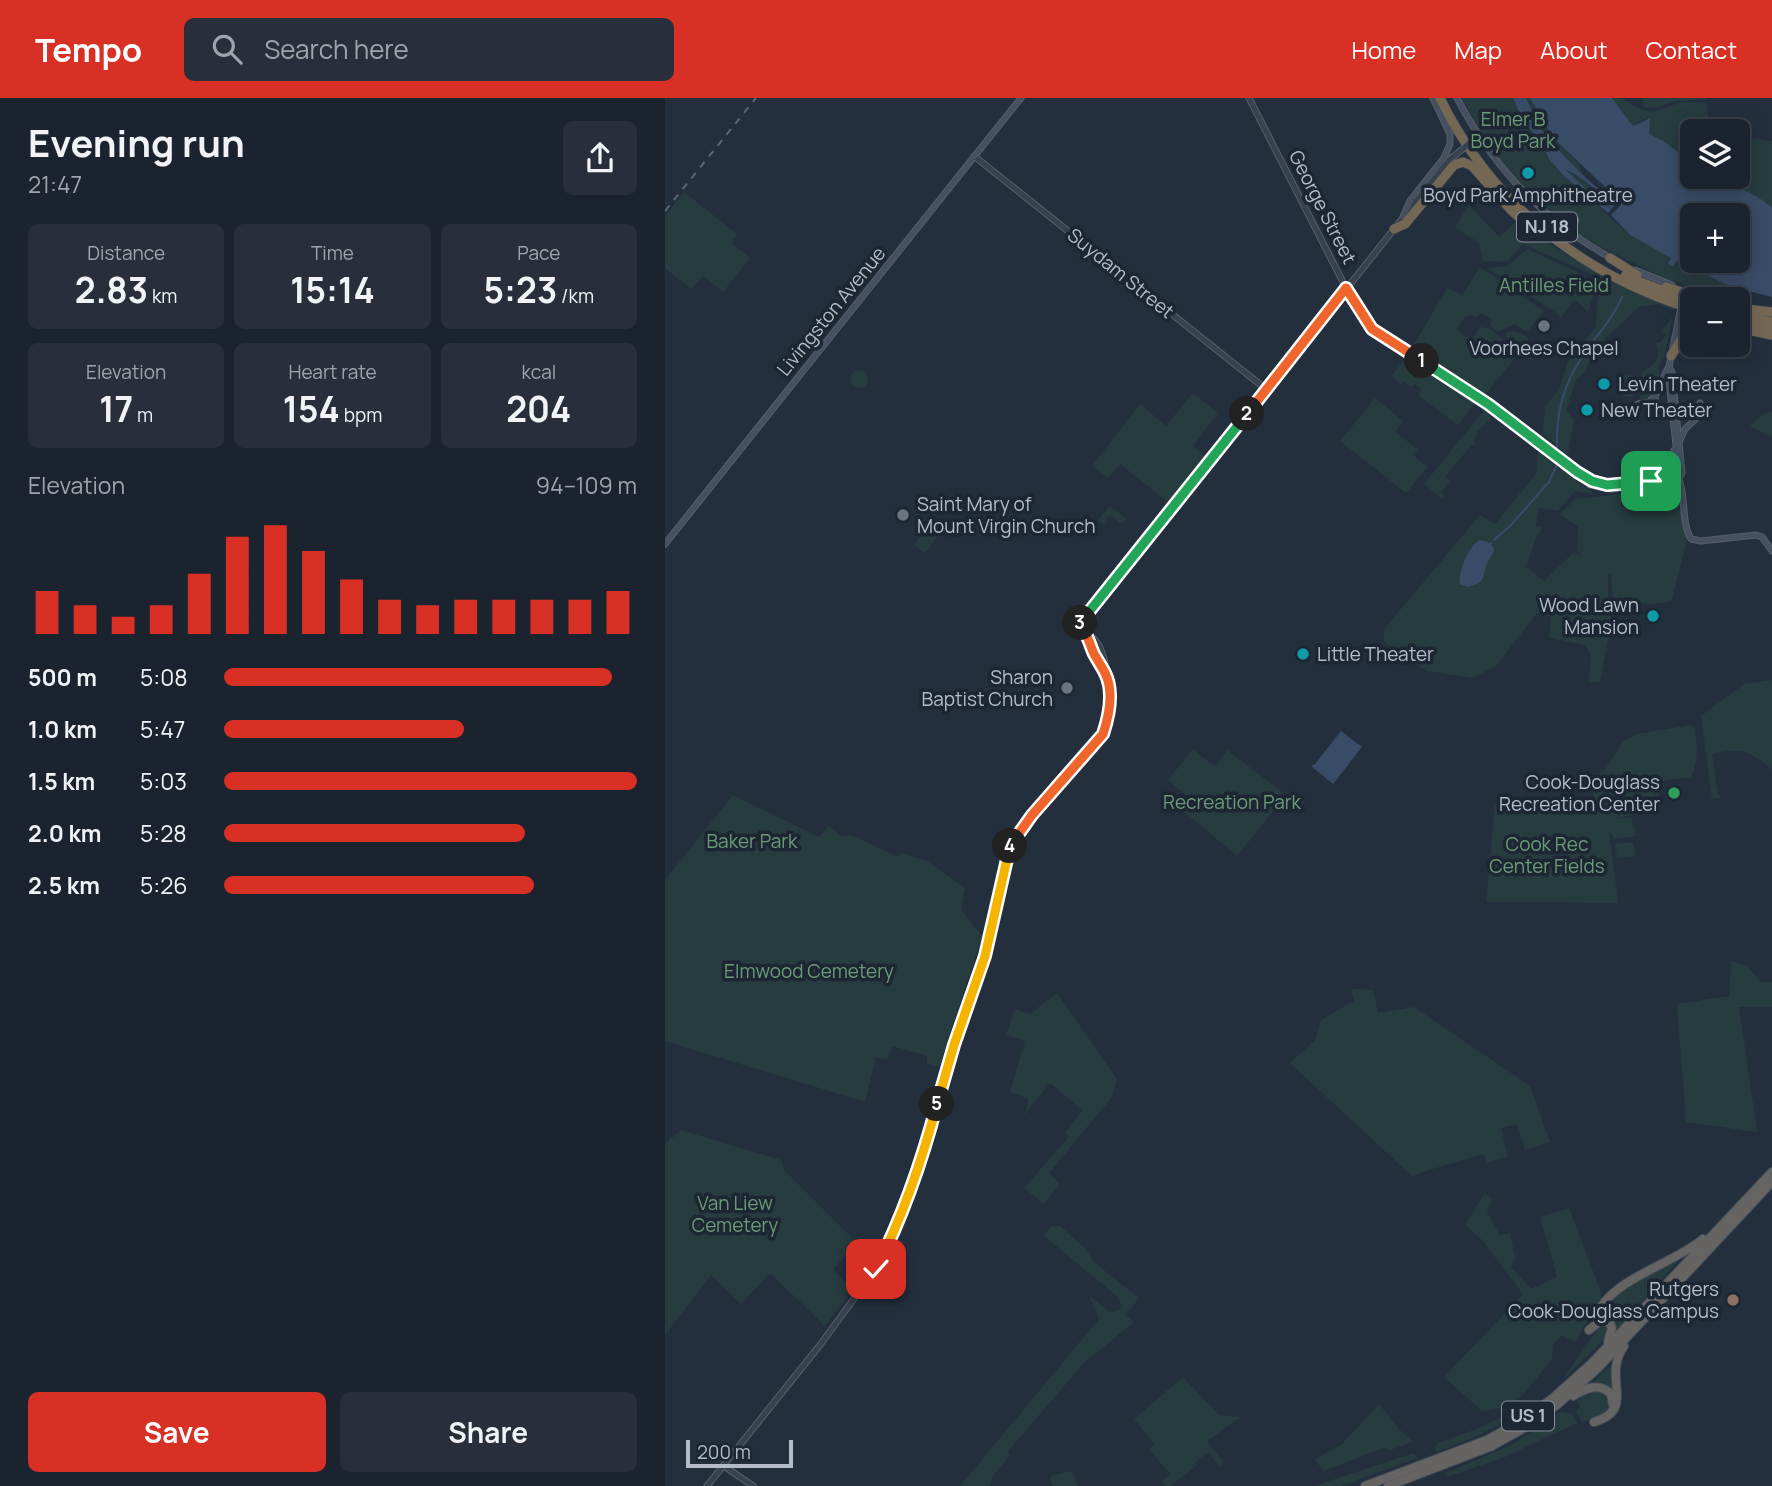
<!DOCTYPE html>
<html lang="en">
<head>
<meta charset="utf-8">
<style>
	:root { --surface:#1b232e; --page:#282f3a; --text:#f1f3f6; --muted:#a0a4aa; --line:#39404a; --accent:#d93025 }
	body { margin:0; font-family:Manrope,sans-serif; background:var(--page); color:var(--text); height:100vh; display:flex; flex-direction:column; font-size:26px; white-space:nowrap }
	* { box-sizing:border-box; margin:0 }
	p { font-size:23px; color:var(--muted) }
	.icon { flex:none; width:38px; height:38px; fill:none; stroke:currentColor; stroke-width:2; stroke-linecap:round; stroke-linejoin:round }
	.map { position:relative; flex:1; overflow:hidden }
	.side { display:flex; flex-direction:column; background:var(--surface); width:665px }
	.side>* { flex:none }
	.controls { position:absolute; left:1015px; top:21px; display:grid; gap:14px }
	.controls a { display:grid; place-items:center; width:70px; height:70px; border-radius:10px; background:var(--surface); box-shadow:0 4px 18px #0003,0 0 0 2px var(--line); font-size:35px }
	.scale { position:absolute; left:21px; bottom:18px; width:107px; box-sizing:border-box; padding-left:7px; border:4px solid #b4bcc9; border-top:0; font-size:19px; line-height:24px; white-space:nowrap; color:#b4bcc9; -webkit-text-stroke:5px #1d2633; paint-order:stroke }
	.pin { position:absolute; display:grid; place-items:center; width:60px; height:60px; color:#fff; margin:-30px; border-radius:14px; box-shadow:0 4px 10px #0006 }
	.km { position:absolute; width:35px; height:35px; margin:-18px; border-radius:50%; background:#222; color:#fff; font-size:19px; line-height:35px; text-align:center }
	.round { display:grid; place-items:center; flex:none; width:74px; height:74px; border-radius:10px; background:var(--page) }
	.headline { display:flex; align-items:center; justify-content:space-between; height:119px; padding:0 28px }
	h1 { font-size:38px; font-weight:700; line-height:52px }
	.figures { display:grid; grid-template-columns:repeat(3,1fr); gap:10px; height:119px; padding:7px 28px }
	.figures div { display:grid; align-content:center; border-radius:10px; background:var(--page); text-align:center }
	.figures b { font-size:35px; font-weight:700 }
	.figures small { font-size:19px; font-weight:400 }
	.figures p { font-size:19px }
	.chart { height:196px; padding:14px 28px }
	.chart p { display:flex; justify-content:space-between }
	.chart svg { width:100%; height:126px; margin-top:7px; stroke:var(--accent); stroke-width:6 }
	.button { display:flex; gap:14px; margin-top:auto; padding:14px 28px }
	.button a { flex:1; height:80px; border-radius:10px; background:var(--accent); color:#fff; font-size:28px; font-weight:700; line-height:80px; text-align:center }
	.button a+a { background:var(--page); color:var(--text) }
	ul { padding:0 28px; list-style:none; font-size:23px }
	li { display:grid; grid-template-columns:112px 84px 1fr; align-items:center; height:52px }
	li i { height:18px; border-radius:9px; background:var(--accent) }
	header { display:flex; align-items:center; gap:42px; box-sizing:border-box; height:98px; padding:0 35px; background:var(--accent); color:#fff }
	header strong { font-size:33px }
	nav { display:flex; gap:38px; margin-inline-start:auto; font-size:24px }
	.search { width:490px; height:63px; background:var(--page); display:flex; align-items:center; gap:18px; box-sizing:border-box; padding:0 24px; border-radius:10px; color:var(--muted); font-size:26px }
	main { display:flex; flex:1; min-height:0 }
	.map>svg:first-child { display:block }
	.green { fill:#263c3f }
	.water { fill:#394c67; fill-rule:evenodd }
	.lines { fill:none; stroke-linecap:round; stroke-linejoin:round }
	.stream { stroke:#394c67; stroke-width:2 }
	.tertiary-casing { stroke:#565f6c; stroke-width:7 }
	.secondary-casing { stroke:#565f6c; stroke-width:7 }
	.trunk-casing { stroke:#434c59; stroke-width:10 }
	.motorway-casing { stroke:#434c59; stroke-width:10 }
	.tertiary { stroke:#38414e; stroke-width:5 }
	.secondary { stroke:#465061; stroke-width:5 }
	.trunk { stroke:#656462; stroke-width:8 }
	.motorway { stroke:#746855; stroke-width:9 }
	.rail { stroke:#5a6575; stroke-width:2; stroke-dasharray:7 7; stroke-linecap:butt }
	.tertiary-bridge-casing { stroke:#565f6c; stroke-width:7; stroke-linecap:butt }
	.secondary-bridge-casing { stroke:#565f6c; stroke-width:7; stroke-linecap:butt }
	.tertiary-bridge { stroke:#38414e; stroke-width:5 }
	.secondary-bridge { stroke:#465061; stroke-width:5 }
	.split-1-casing { stroke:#fff; stroke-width:14 }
	.split-2-casing { stroke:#fff; stroke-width:14 }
	.split-3-casing { stroke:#fff; stroke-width:14 }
	.split-4-casing { stroke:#fff; stroke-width:14 }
	.split-5-casing { stroke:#fff; stroke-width:14 }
	.split-6-casing { stroke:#fff; stroke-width:14 }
	.split-1 { stroke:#22a559; stroke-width:9 }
	.split-2 { stroke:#f0652b; stroke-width:9 }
	.split-3 { stroke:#22a559; stroke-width:9 }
	.split-4 { stroke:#f0652b; stroke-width:9 }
	.split-5 { stroke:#f5b400; stroke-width:9 }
	.split-6 { stroke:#f5b400; stroke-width:9 }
	.culture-dot { fill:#0f9aa8; stroke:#1d2633; stroke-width:2.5 }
	.worship-dot { fill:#6b7280; stroke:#1d2633; stroke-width:2.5 }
	.leisure-dot { fill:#2e9e5b; stroke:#1d2633; stroke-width:2.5 }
	.education-dot { fill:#8d6e63; stroke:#1d2633; stroke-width:2.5 }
	.labels { text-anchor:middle; stroke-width:7; stroke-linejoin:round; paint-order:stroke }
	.shield { fill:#1d2633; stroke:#878f9c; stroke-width:2 }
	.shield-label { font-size:18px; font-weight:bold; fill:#b4bcc9 }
	.park-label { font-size:19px; fill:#6b9a76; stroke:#1d2633 }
	.poi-label { font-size:19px; fill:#b4bcc9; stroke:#1d2633; text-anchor:start }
	.street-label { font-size:19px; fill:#b4bcc9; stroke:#1d2633 }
</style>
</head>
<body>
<header>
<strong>Tempo</strong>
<div class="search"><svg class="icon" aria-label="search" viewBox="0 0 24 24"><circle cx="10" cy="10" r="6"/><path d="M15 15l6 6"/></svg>Search here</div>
<nav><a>Home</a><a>Map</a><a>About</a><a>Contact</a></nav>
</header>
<main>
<section class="side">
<div class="headline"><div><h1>Evening run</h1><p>21:47</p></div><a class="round"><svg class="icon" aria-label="share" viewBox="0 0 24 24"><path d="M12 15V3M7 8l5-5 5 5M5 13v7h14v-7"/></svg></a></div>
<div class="figures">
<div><p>Distance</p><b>2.83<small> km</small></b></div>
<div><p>Time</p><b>15:14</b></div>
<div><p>Pace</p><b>5:23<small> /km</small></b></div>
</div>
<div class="figures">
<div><p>Elevation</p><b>17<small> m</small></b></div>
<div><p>Heart rate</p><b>154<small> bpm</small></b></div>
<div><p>kcal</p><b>204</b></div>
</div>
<div class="chart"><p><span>Elevation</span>94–109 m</p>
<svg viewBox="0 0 160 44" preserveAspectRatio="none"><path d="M5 44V29M15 44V34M25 44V38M35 44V34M45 44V23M55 44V10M65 44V6M75 44V15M85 44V25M95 44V32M105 44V34M115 44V32M125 44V32M135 44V32M145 44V32M155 44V29"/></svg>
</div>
<ul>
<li><b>500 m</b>5:08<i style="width:94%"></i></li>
<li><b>1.0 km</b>5:47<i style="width:58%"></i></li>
<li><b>1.5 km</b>5:03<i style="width:100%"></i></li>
<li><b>2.0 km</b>5:28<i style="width:73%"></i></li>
<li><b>2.5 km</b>5:26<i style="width:75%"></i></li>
</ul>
<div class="button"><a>Save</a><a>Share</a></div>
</section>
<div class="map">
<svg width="1107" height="1388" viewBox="0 0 1107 1388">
	<rect width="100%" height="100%" fill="#242f3e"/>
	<g class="green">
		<polygon points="797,0 865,0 886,38 913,65 933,108 966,138 1075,191 1036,192 997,179 934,148 902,128 852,85 817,39"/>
		<path d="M947 0C966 0 966 10 982 13 994 15 1003 8 1014 5 1022 3 1033 5 1041 5L1046 33H1027V65L1000 44 984 37 982 32 985 21 983 19 968 28Z"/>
		<polygon points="977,0 1040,0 1041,1 1010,3 991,10 979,9"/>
		<polygon points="1073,38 1107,43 1107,109 1091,98 1051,79 1073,79"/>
		<polygon points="655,91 663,106 648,113 640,98"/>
		<polygon points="19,94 72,136 66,145 85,160 58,194 38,178 26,191 0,170 0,118"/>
		<path d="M804 107 834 139 853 122C899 161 954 184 1009 209V212L994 206 974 209 935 245 918 276 911 281 901 313 909 321 903 357 878 336 880 309 894 291 903 264 931 229 934 180 858 146 842 164 818 163 814 145 790 129Z"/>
		<polygon points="862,151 930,182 932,186 923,214 911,202 908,203 896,220 893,216 822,170 843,168"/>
		<polygon points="815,169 879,213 862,234 850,226 833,234 825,228 827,222 815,215 812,219 806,217 800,219 792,231 799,238 808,240 815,229 825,231 834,238 852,258 820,297 747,250 782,190 797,197"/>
		<path d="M1008 218 999 260 994 268V282L987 297 980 293 987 299 976 303 975 301 978 290 975 276C987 268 998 261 991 245H995L1001 238 997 233Z"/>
		<polygon points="845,233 856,235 863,240 863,245 855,254 842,240 841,235"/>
		<polygon points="742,258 812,303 793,327 755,299 754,295 757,292 750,286 746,289 739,283 736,287 727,278"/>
		<circle cx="194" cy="281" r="9"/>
		<circle cx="964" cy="288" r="11"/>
		<polygon points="528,295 553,315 528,348 540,359 504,405 455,366 443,380 427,368 475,306 501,328"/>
		<polygon points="710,300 738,323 730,334 754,352 749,358 763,369 741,395 675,343"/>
		<polygon points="821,310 826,321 811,334 813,336 809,341 811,348 807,346 780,379 785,383 776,394 779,398 777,401 759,386"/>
		<polygon points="1107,314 1107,340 1085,328 1098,316"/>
		<polygon points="873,354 929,396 910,393 893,413 874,410 871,428 878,429 871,439 862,468 858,466 879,483 909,454 917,458 912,452 913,429 895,416 910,401 1013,390 1022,442 1006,504 984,506 948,501 946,477 943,476 943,514 954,527 944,538 935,584 924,584 926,557 920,547 884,540 886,519 872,515 831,568 808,580 763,573 745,563 747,559 737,551 734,554 719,544 719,531 815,417 830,426 871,376"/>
		<polygon points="445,408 462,421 461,422 455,425 445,417 438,426 433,422"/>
		<polygon points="269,421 280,429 260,455 249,447"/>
		<path d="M1107 582V671C1082 653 1079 649 1047 656L1052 691 1056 700 1047 701 1036 618 1079 586Z"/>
		<path d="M1025 627 1030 629C1032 646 1034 664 1026 679L992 684 996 712 945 721 966 719 971 736 970 738 949 741 944 731 953 805 821 804 830 707 928 712 932 706 924 685 941 670 958 644 972 636Z"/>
		<polygon points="528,651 550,669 562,652 621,697 572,758 518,713 523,708 520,703 523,699 503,682"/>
		<polygon points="68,697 154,739 164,728 176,738 187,737 233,759 237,755 262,763 300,790 296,812 317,838 274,969 262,966 262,958 227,948 223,961 211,959 200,1004 0,943 0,782"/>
		<polygon points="968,744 970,758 952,760 950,746"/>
		<polygon points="1066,863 1082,868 1096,884 1107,884 1107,909 1074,909 1092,1034 1021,1024 1012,906 1064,898"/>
		<polygon points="686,891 708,892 713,915 749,909 865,988 885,1044 860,1052 852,1026 836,1030 843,1058 822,1065 819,1056 754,1075 748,1079 625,965 650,942 656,922 689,903"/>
		<polygon points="392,895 452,981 447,999 384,1075 395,1086 379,1106 359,1090 404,1039 400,1035 417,1012 385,985 359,1017 364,1001 345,994 360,943 341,937 350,911 365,916"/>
		<polygon points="16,1032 116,1062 119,1072 193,1146 168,1171 188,1192 160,1228 105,1175 76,1206 46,1177 0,1237 0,1046"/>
		<polygon points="820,1095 827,1101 822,1114 835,1137 845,1135 850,1160 846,1169 866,1191 892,1179 875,1119 904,1110 937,1197 910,1244 897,1237 888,1246 887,1261 858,1297 837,1310 817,1313 779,1279 858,1196 817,1142 800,1127"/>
		<polygon points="387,1128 395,1128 421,1151 429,1164 474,1200 461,1217 469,1224 419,1265 343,1353 345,1357 327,1379 325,1388 295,1388 434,1221 424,1197 443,1213 449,1214 455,1211 456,1206 454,1200 378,1137"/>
		<polygon points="1013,1163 953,1231 940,1210 944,1201 996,1169"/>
		<polygon points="937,1225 941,1226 943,1231 941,1239 896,1284"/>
		<polygon points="946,1266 947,1291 937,1284 929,1284"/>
		<polygon points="518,1279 554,1317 576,1319 542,1343 559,1364 554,1368 543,1354 530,1364 532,1367 506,1388 501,1388 497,1383 505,1376 484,1351 490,1346 469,1321"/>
		<path d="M931 1291C942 1294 953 1307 939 1316 933 1320 923 1321 917 1324L911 1313 915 1308 912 1303 922 1293Z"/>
		<polygon points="714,1306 734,1331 748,1344 725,1352 719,1350 658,1373 650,1361 677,1346"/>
		<path d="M860 1309C834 1330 802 1343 771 1354L770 1349 773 1345 809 1332Z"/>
		<polygon points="895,1314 907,1316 912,1325 840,1359 785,1378 779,1376 848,1346"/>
		<polygon points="749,1355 753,1360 676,1388 649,1388"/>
		<polygon points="407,1373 413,1388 388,1388 385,1380 388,1377"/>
	</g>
	<g class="water">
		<path d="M848 0H861C867 13 873 29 882 39 893 52 938 101 952 101V105L943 115 898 77 884 61 877 46 858 22ZM901 72C915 76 936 96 944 108L933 102Z"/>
		<path d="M865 0H947L968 28 985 20 984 36 1000 44 1027 65V79H1051L1091 98 1107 109V199L1067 189 1011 163 1008 168 1003 166 1006 160 965 137 946 117 956 107 955 99 938 87 888 40ZM1073 117V163H1027V117Z"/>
		<path d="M815 442 823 444 829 450C828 457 825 459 822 466 816 481 822 484 802 489L795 486C793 473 803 449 815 442Z"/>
		<polygon points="676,633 697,649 668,686 646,668 650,666"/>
	</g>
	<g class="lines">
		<g class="stream">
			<path d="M892 349C891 315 898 288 917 259 931 237 945 226 957 199"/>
			<polyline points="829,442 846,427 884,384 893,364"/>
			<polyline points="826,446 826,445"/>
		</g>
		<defs>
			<g id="tertiary">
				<polyline points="584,0 681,190 707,231 815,300 862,334 925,387 947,391 996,386 1009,381"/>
				<polyline points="309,58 602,292"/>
				<polyline points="913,375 927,383 942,387 984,383"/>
				<polyline points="422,536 435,568 440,575"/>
				<polyline points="59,1368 88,1388"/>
				<path d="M42 1388 155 1247 213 1168 242 1101 260 1049 281 973 320 858 343 752 367 717 438 636C446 612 446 562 430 542 426 537 418 532 413 528L784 62"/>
			</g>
			<g id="secondary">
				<path d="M792 0C827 68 879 123 946 160"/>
				<polyline points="738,119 745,103 779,60 785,46 785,36 768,0"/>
				<polyline points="894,126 911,122"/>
				<polyline points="970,172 1007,187"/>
				<polyline points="1036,196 1053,201"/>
				<polyline points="1004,269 1007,274 1017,375 1014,381"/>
				<polyline points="973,306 984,304 990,298"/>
				<polyline points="991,310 990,298 1002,272"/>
				<polyline points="1015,342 1020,331 1035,317 1035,305"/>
				<polyline points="1010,370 1006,374 1006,378 1014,381"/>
				<polyline points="1008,371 1012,356 1003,274 1015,214"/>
				<path d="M1014 381C1021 399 1016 424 1026 441L1036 443 1091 437 1097 439 1107 453"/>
				<polyline points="981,383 1002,374 1009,352"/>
				<polyline points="0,446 356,0"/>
			</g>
			<g id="trunk">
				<polyline points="924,1232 935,1223 945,1224"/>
				<path d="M943 1244 947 1230 936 1209C955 1179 1009 1165 1038 1141"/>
				<path d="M908 1298C921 1290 934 1284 946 1296L948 1307"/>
				<path d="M929 1324C973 1311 936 1281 959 1248"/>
				<polyline points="700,1388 822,1342 856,1323 888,1300 927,1265 1107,1074"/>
				<polyline points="723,1388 827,1348 861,1329 893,1306 933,1270 1107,1084"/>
			</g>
			<g id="motorway">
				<path d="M775 0C826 105 917 177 1027 211"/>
				<polyline points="729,131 740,126 789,67 798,64 807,68 847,113 876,138"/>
				<polyline points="945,160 972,177"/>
				<polyline points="960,178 1027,204"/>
				<polyline points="1001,189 1039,201"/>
				<polyline points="1073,210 1107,214"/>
				<polyline points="1073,216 1107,224"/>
				<polyline points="1073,223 1107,230"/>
				<polyline points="1073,230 1107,237"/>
				<polyline points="1006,258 1018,239 1027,231"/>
			</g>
		</defs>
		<use href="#tertiary" class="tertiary-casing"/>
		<use href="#secondary" class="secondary-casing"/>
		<use href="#trunk" class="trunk-casing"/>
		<use href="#motorway" class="motorway-casing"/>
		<use href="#tertiary" class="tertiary"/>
		<use href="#secondary" class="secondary"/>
		<use href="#trunk" class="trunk"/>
		<use href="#motorway" class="motorway"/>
		<polyline class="rail" points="0,113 91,0"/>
		<defs>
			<polyline id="tertiary-bridge" points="784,62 810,41"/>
			<polyline id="secondary-bridge" points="1015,214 1020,197"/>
		</defs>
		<use href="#tertiary-bridge" class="tertiary-bridge-casing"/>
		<use href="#secondary-bridge" class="secondary-bridge-casing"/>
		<use href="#tertiary-bridge" class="tertiary-bridge"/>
		<use href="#secondary-bridge" class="secondary-bridge"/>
	</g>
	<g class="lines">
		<defs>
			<polyline id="split-1" points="757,263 823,306 912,374 927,383 942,387 986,383"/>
			<polyline id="split-2" points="582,316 681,190 707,231 757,263"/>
			<polyline id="split-3" points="415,525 582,316"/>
			<path id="split-4" d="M345 748 367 717 438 636C444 618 449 593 440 575 437 569 433 563 429 556 424 545 423 535 413 528L415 525"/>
			<polyline id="split-5" points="272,1006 289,947 320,858 345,748"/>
			<path id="split-6" d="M211 1171C238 1118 257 1063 272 1006"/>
		</defs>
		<use href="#split-1" class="split-1-casing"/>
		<use href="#split-2" class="split-2-casing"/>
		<use href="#split-3" class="split-3-casing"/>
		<use href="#split-4" class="split-4-casing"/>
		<use href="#split-5" class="split-5-casing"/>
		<use href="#split-6" class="split-6-casing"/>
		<use href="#split-1" class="split-1"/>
		<use href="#split-2" class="split-2"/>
		<use href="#split-3" class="split-3"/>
		<use href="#split-4" class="split-4"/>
		<use href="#split-5" class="split-5"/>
		<use href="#split-6" class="split-6"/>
	</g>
	<g class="culture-dot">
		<circle cx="863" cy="75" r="7"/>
		<circle cx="939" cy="286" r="7"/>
		<circle cx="922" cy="312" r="7"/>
		<circle cx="988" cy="518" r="7"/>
		<circle cx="638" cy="556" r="7"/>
	</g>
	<g class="worship-dot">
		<circle cx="879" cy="228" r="7"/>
		<circle cx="238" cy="417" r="7"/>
		<circle cx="402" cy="590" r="7"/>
	</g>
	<circle class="leisure-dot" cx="1009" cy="695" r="7"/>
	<circle class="education-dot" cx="1068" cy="1202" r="7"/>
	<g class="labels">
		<g class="shield">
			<rect x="852" y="114.5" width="60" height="29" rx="5"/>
			<rect x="837" y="1303.5" width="52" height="29" rx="5"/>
		</g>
		<g class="shield-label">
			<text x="882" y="135">NJ 18</text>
			<text x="863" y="1324">US 1</text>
		</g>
		<g class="park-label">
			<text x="848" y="28">Elmer B<tspan x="848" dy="22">Boyd Park</tspan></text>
			<text x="889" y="194">Antilles Field</text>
			<text x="567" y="711">Recreation Park</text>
			<text x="87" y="750">Baker Park</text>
			<text x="882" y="753">Cook Rec<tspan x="882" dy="22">Center Fields</tspan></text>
			<text x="144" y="880">Elmwood Cemetery</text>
			<text x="70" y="1112">Van Liew<tspan x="70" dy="22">Cemetery</tspan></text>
		</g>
		<g class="poi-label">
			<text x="863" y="104" text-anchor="middle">Boyd Park Amphitheatre</text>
			<text x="879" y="257" text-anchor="middle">Voorhees Chapel</text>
			<text x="953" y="293">Levin Theater</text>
			<text x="936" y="319">New Theater</text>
			<text x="252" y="413">Saint Mary of<tspan x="252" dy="22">Mount Virgin Church</tspan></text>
			<text x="974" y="514" text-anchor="end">Wood Lawn<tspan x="974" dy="22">Mansion</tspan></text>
			<text x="652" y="563">Little Theater</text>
			<text x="388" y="586" text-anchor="end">Sharon<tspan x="388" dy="22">Baptist Church</tspan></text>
			<text x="995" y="691" text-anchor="end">Cook-Douglass<tspan x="995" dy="22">Recreation Center</tspan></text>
			<text x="1054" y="1198" text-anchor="end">Rutgers<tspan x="1054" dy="22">Cook-Douglass Campus</tspan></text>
		</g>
		<g class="street-label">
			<text transform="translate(658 109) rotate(63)" y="7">George Street</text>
			<text transform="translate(456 175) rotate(39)" y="7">Suydam Street</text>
			<text transform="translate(166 213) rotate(-51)" y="7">Livingston Avenue</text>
		</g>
	</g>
</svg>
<div class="controls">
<a><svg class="icon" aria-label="layers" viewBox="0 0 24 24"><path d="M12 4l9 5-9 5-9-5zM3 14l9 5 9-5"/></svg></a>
<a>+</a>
<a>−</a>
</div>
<div class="scale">200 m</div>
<div class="pin" style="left:986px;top:383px;background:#1e9e55"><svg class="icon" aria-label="arrive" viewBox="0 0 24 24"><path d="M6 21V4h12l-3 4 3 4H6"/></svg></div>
<div class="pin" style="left:211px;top:1171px;background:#d93025"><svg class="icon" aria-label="check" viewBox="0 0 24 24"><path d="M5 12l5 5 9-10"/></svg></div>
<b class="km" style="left:757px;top:263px">1</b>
<b class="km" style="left:582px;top:316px">2</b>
<b class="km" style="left:415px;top:525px">3</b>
<b class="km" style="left:345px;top:748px">4</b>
<b class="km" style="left:272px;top:1006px">5</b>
</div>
</main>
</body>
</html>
